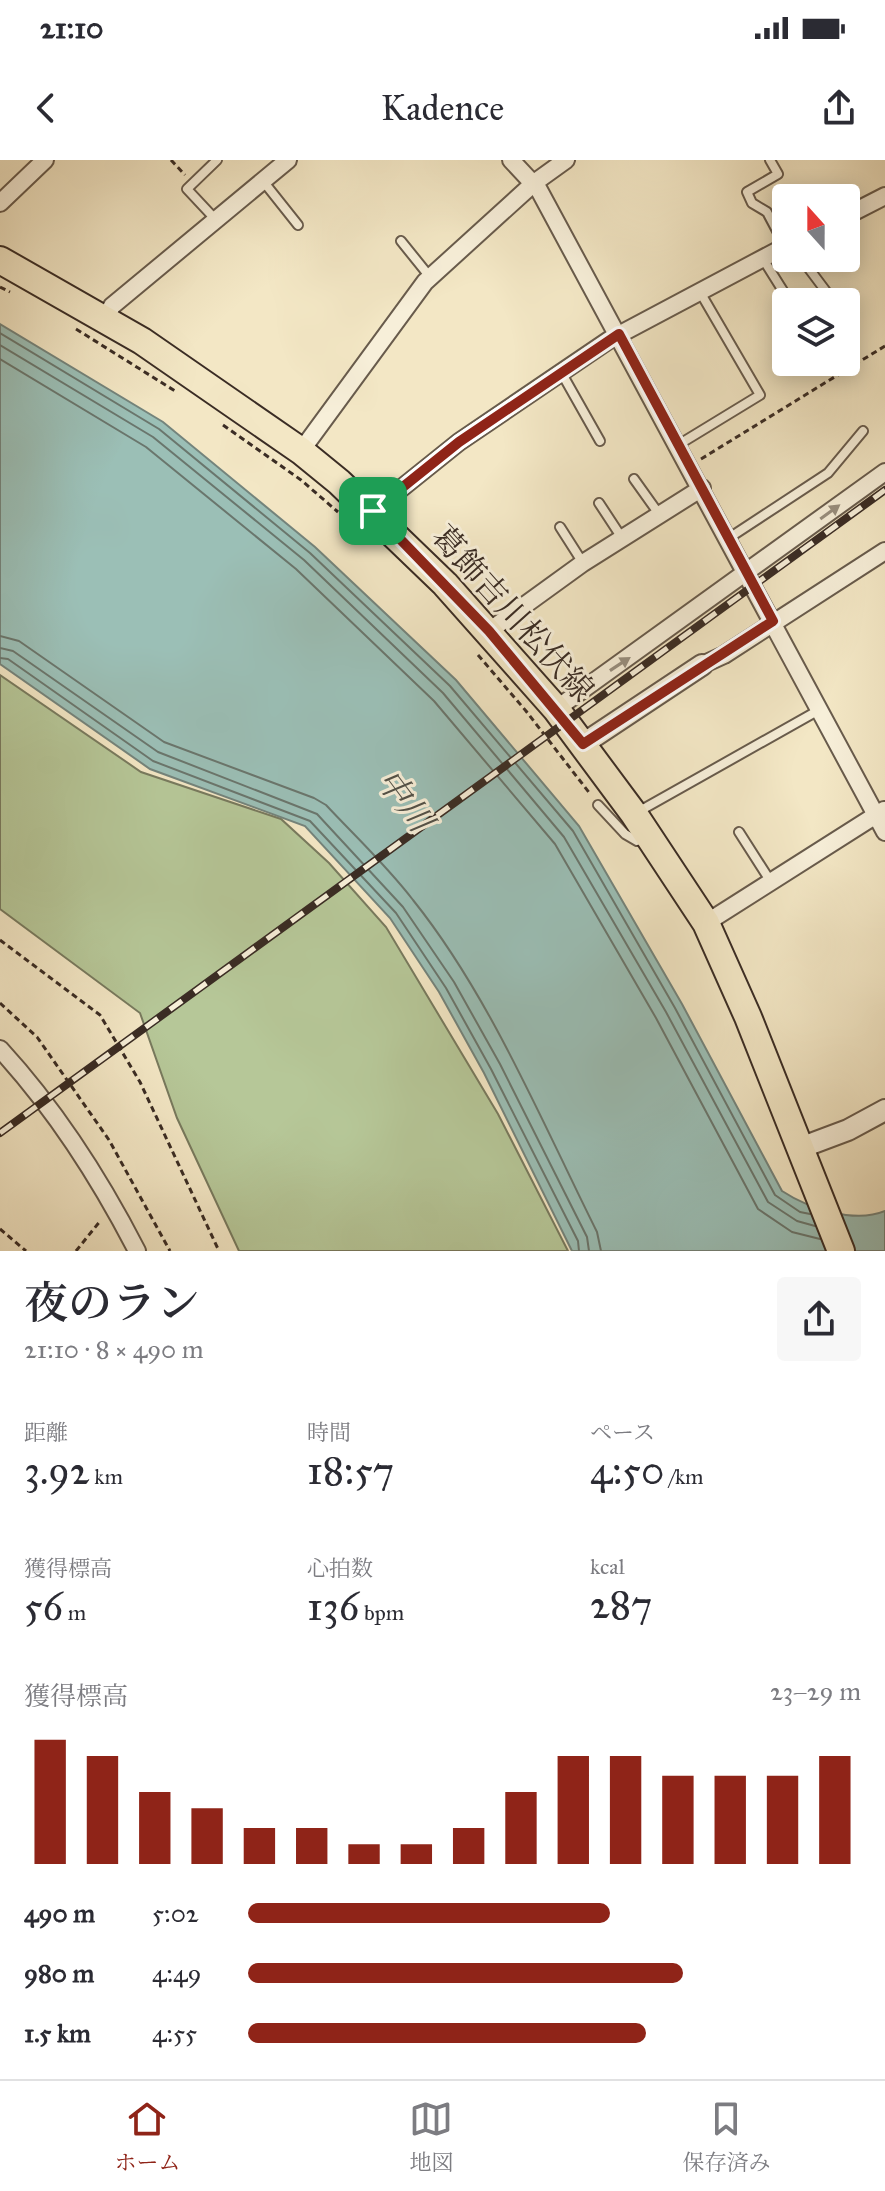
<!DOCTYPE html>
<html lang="ja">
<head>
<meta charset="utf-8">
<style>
	:root { --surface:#fff; --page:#f7f7f7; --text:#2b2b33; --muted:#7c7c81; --line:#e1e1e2; --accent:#8f2418 }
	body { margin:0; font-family:"IM FELL Great Primer","Noto Serif JP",serif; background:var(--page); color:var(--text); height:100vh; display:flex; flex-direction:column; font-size:30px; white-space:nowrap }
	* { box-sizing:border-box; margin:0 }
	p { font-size:26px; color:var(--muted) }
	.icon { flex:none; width:44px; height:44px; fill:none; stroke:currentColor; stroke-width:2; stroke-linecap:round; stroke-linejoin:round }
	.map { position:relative; height:1091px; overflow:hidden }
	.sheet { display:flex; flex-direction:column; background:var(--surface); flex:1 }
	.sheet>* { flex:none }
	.needle { width:52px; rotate:339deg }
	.tools { position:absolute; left:772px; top:24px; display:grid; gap:16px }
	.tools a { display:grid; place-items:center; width:88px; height:88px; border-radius:8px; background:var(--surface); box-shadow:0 4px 20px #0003; font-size:40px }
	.pin { position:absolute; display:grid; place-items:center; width:68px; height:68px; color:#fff; margin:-34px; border-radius:16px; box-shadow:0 4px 12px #0006 }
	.round { display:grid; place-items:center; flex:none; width:84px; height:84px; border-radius:8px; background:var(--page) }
	.head { display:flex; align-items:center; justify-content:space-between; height:136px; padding:0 24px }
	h1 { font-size:44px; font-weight:600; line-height:60px }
	.figures { display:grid; grid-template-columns:repeat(3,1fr); gap:12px; height:136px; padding:8px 24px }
	.figures div { display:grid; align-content:center }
	.figures b { font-size:40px; font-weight:600 }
	.figures small { font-size:22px; font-weight:400 }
	.figures p { font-size:22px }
	.chart { height:224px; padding:16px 24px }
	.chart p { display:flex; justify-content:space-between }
	.chart svg { width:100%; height:144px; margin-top:8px; stroke:var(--accent); stroke-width:6 }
	ul { padding:0 24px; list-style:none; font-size:26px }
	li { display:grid; grid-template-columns:128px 96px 1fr; align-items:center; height:60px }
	li i { height:20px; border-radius:10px; background:var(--accent) }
	.status { display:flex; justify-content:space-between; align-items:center; height:56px; padding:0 40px; background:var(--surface); direction:ltr }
	.status svg { height:22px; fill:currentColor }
	header { display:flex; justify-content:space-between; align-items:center; height:104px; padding:0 24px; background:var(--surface); font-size:36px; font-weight:600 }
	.dock { display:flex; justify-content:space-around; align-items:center; height:112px; border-top:2px solid var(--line); background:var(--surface); font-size:22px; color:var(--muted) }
	.dock a { display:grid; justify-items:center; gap:4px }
	.dock .on { color:var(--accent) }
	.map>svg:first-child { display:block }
	.green { fill:#b6c798; stroke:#787a5e; stroke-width:2 }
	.water { fill:#9bbfb6; stroke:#74847c; stroke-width:2 }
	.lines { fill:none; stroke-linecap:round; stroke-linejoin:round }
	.shore { stroke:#6a766d; stroke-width:2 }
	.service-casing { stroke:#685b4c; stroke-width:12 }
	.minor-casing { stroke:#685b4c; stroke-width:20 }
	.tertiary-casing { stroke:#685b4c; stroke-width:24 }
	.primary-casing { stroke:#3a2c24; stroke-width:30 }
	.path { stroke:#3a2c24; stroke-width:3; stroke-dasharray:6 4; stroke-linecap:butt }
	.service { stroke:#f7efd9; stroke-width:8 }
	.minor { stroke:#f7efd9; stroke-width:16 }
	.tertiary { stroke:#f7efd9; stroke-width:20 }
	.primary { stroke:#f3e7c5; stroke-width:26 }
	.rail-casing { stroke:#3a2c24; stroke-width:8 }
	.rail { stroke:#f7efd9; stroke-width:5; stroke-dasharray:15; stroke-linecap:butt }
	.oneway { fill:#988e7e }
	.route-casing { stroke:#fff; stroke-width:16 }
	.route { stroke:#8f2418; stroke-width:10 }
	.labels { text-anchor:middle; stroke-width:6; stroke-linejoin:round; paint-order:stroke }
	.street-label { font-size:32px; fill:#3a2c24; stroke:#f7efd9 }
	.water-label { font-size:34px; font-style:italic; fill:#525148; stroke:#f7efd9 }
</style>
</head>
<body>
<div class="status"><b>21:10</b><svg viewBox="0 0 49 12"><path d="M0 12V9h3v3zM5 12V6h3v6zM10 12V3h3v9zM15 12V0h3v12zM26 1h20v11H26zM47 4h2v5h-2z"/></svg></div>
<header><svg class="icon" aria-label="back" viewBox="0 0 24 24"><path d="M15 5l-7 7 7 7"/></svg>Kadence<svg class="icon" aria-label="share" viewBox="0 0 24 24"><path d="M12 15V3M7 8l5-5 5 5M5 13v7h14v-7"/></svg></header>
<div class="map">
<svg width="885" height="1091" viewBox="0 0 885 1091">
	<rect width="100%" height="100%" fill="#f3e7c5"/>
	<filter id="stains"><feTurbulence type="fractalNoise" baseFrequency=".0025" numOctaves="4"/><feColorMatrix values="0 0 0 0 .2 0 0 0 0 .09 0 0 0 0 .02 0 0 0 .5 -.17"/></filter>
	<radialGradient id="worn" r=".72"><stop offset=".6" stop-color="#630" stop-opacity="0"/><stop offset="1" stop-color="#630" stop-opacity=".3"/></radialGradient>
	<polygon class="green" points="0,515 141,612 281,659 329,703 386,767 498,954 568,1091 239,1091 177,958 140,853 0,749"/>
	<path class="water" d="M0 164 163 262 315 387 456 520 579 666 682 844 782 1031C808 1048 854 1064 885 1051V1091H572L484 913 439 832 390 758 305 666 150 609 0 504Z"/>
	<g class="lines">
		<g class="shore">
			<polyline points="0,173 159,269 310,393 450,526 573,671 675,848 775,1035 800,1052 810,1054"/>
			<polyline points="0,185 153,277 304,400 443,533 564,677 666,852 768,1042 797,1061 815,1066"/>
			<polyline points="0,199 146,287 296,409 434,541 555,684 656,858 758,1049 792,1072 820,1079"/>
			<path d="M0 476 19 481 164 582 314 638 326 645C355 676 387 706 413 740 490 836 542 962 597 1072L601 1091"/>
			<polyline points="0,488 13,491 158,592 317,654 403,747 454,822 500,904 587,1077 589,1091"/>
			<polyline points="0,498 8,499 153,601 310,661 396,753 446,828 491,909 578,1081 579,1091"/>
		</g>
		<defs>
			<g id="service">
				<polyline points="770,0 778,14 747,32 752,43 767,52 785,86"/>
				<polyline points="263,21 298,65"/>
				<polyline points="216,60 187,29 217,0"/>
				<polyline points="401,81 430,117"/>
				<polyline points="801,98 834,142"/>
				<polyline points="763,99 790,142"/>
				<polyline points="561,212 600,281"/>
				<polyline points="678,285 760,235 700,132"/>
				<polyline points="634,319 659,354"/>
				<polyline points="599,343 622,378"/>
				<polyline points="560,367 583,403"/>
				<polyline points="729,378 828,313 863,271"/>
				<polyline points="598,645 625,674 637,681 643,677"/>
				<polyline points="636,653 819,550"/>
				<polyline points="739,672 771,722"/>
			</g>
			<g id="minor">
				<polyline points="511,0 539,30 885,672"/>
				<polyline points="0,43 45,0"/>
				<polyline points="846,56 885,36"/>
				<polyline points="105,159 112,146 288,0"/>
				<polyline points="301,291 425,122 534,23 566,0"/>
				<polyline points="373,351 459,282 609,180 786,86"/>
				<polyline points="489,471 583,403 702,328"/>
				<polyline points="702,505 724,495 885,391"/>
				<polyline points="556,549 885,312"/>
				<polyline points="706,763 884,650"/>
				<path d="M0 889C55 949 100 1019 137 1091"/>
			</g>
			<g id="tertiary">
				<polyline points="583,584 702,505"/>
				<polyline points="800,988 848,970 885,950"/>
			</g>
			<polyline id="primary" points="0,100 142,181 301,291 339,322 445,424 556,549 634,654 706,763 748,857 841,1091"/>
		</defs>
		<use href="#service" class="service-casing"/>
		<use href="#minor" class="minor-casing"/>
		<use href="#tertiary" class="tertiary-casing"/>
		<use href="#primary" class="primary-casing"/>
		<g class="path">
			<polyline points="171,0 185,15"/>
			<polyline points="0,127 10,132"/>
			<polyline points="76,169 175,231"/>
			<polyline points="223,265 301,320 338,352"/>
			<polyline points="701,299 885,186"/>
			<polyline points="478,495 526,551 591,635"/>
			<polyline points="0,780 100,855 140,922 219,1091"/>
			<polyline points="0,843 37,877 109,980 170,1091"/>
			<polyline points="0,1069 26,1091"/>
			<polyline points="76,1091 101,1060"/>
		</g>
		<use href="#service" class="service"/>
		<use href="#minor" class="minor"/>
		<use href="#tertiary" class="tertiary"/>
		<use href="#primary" class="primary"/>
		<defs>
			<polyline id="rail" points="0,973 885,330"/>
		</defs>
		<use href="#rail" class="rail-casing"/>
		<use href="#rail" class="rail"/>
	</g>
	<defs><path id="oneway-solid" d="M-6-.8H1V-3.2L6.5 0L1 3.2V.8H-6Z" transform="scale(2)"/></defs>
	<g class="oneway">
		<use href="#oneway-solid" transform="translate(830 352) rotate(-36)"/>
		<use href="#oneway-solid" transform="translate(620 504) rotate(-33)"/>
	</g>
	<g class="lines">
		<defs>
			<polygon id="route" points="619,174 773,461 583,584 489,471 373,351 459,282"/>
		</defs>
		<use href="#route" class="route-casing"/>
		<use href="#route" class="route"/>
	</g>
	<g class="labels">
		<g class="street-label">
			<text transform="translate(513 453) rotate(48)" y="11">葛飾吉川松伏線</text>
		</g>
		<g class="water-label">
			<text transform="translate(405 640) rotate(53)" y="12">中川</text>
		</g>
	</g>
	<rect width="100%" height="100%" filter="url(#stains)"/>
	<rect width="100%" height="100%" fill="url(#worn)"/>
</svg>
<div class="tools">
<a><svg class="needle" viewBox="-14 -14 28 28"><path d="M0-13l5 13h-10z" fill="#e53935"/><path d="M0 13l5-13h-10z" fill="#7c7c81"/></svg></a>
<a><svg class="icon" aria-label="layers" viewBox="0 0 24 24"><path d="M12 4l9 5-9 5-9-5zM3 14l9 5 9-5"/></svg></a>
</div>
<div class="pin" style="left:373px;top:351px;background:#1e9e55"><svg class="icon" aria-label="arrive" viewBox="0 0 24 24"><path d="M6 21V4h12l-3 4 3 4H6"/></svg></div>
</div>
<section class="sheet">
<div class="head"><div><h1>夜のラン</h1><p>21:10 · 8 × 490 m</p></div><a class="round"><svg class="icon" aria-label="share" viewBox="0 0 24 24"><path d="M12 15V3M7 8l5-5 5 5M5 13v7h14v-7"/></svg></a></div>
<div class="figures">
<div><p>距離</p><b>3.92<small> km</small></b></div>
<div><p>時間</p><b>18:57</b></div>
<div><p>ペース</p><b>4:50<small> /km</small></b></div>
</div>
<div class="figures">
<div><p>獲得標高</p><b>56<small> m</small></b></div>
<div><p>心拍数</p><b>136<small> bpm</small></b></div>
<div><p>kcal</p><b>287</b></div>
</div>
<div class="chart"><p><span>獲得標高</span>23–29 m</p>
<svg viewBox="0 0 160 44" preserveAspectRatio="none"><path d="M5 44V6M15 44V11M25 44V22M35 44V27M45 44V33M55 44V33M65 44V38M75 44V38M85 44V33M95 44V22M105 44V11M115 44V11M125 44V17M135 44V17M145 44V17M155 44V11"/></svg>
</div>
<ul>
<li><b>490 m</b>5:02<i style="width:59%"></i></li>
<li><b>980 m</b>4:49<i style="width:71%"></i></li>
<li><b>1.5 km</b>4:55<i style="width:65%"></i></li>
</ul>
</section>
<nav class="dock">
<a class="on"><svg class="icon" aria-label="home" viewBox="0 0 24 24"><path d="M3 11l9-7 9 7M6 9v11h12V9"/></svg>ホーム</a>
<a><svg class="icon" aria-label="map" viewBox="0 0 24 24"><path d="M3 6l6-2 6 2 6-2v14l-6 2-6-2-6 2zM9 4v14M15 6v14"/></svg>地図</a>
<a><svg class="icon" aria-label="saved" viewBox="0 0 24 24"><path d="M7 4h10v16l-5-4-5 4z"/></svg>保存済み</a>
</nav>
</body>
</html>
